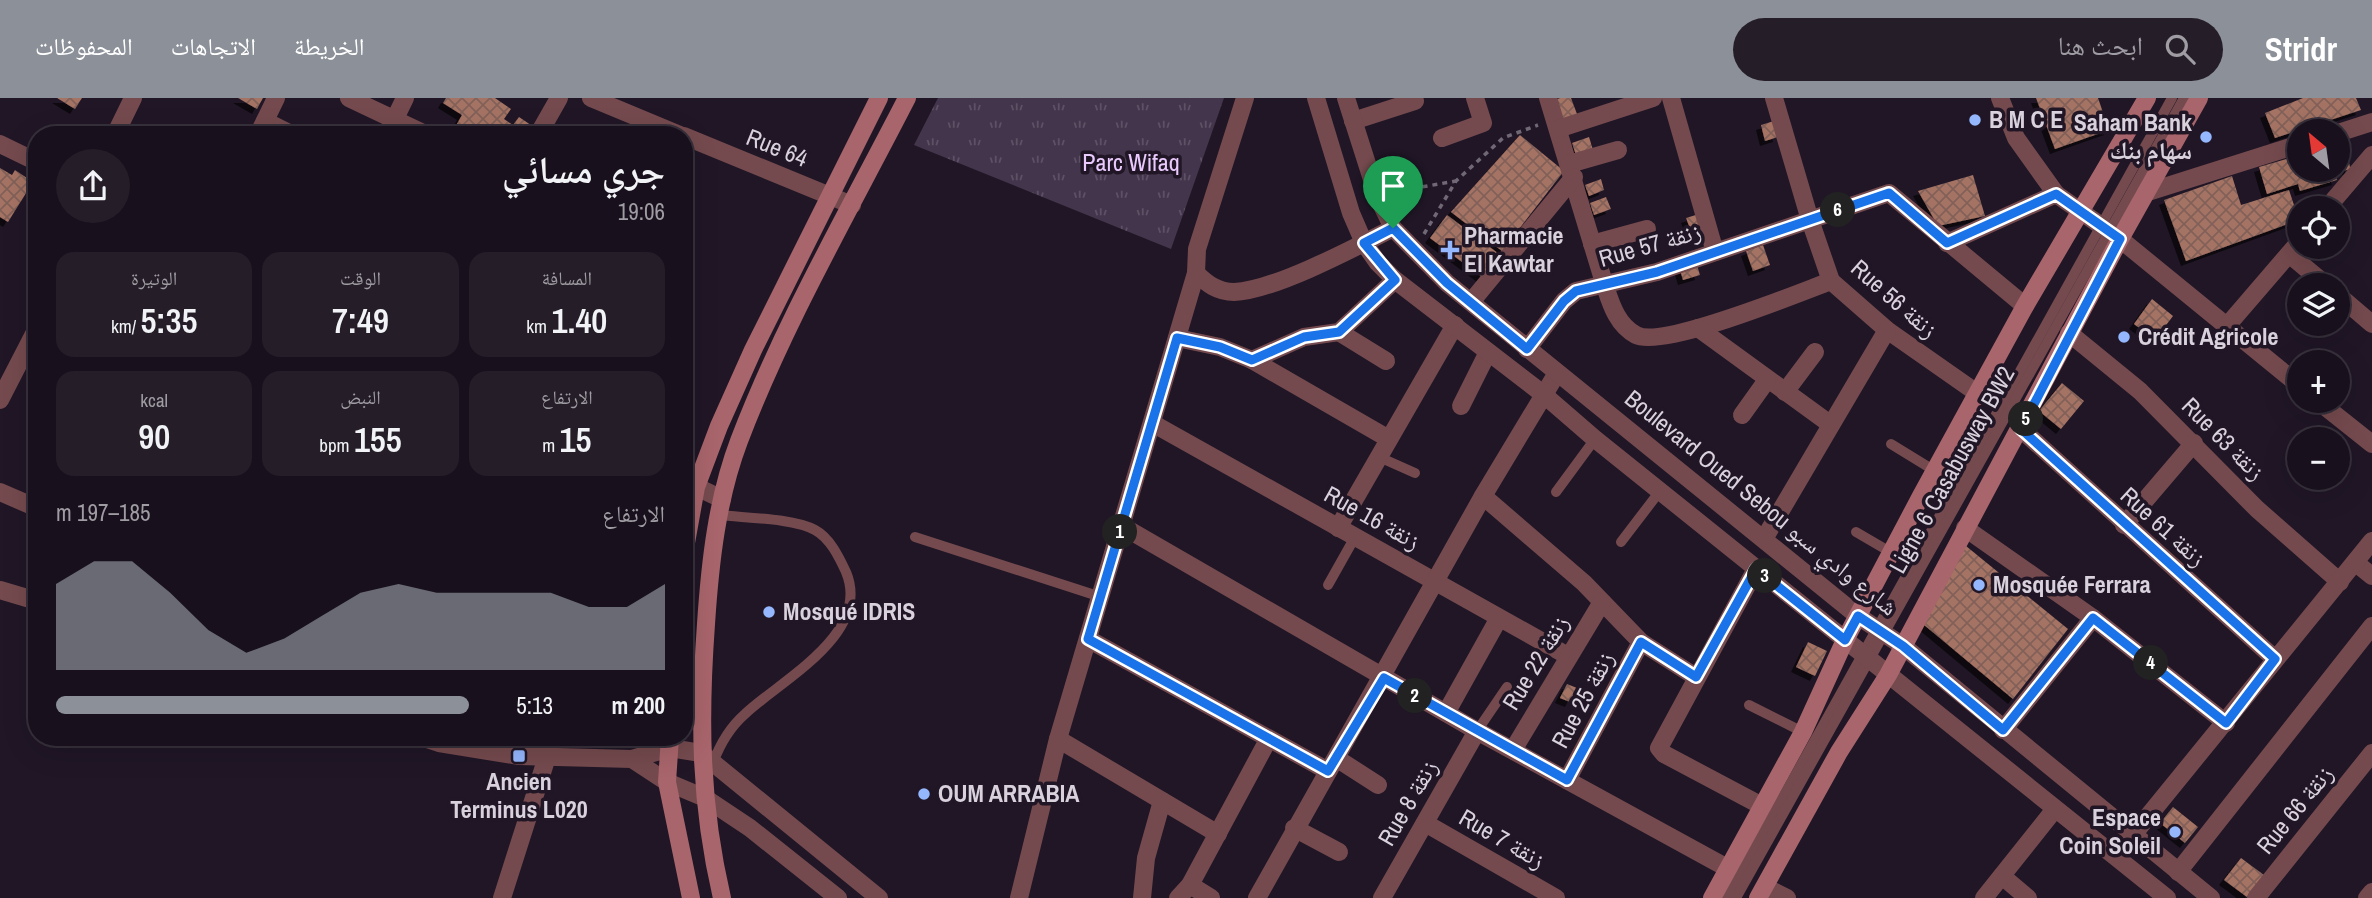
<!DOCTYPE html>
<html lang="ar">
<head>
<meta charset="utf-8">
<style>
	:root { --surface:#18101c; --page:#251e29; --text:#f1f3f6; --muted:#9f9da3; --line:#36303b; --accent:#8c9099 }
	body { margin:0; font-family:"Archivo Narrow","Noto Naskh Arabic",sans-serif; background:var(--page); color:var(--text); direction:rtl; height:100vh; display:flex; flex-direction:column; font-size:26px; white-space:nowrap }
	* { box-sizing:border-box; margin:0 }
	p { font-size:23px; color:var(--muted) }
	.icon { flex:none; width:38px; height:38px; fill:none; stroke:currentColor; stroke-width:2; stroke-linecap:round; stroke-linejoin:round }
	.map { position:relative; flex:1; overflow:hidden; direction:ltr }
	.details { position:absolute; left:28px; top:28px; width:665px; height:620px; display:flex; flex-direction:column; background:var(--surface); border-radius:28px; box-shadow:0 7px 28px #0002,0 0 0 2px var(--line); direction:rtl }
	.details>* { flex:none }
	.needle { width:46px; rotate:331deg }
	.controls { position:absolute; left:2287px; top:21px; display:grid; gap:14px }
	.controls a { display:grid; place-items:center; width:63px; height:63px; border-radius:50%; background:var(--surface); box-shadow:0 7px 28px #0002,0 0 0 2px var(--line); font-size:35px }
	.pin { position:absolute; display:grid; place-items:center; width:60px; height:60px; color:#fff; margin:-72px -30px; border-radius:50% 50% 50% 0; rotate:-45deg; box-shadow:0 0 7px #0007 }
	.pin .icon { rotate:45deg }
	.km { position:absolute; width:35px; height:35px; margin:-18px; border-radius:50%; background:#222; color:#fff; font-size:19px; line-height:35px; text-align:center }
	.round { display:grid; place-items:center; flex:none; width:74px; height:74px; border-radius:37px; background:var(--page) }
	.head { display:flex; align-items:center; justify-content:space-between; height:119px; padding:0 28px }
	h1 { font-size:38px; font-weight:600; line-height:52px }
	.figures { display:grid; grid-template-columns:repeat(3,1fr); gap:10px; height:119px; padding:7px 28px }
	.figures div { display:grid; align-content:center; border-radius:18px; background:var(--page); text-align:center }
	.figures b { font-size:35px; font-weight:600 }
	.figures small { font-size:19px; font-weight:400 }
	.figures p { font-size:19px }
	.chart { height:196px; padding:14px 28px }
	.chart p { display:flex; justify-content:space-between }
	.chart svg { width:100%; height:126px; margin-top:7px; fill:var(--accent); opacity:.7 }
	ul { padding:0 28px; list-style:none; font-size:23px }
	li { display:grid; grid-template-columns:112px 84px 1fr; align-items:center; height:52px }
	li i { height:18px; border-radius:9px; background:var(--accent) }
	header { display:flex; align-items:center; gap:42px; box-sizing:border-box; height:98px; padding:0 35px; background:var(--accent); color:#fff }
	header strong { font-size:33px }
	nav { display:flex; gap:38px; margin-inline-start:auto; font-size:24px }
	.search { width:490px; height:63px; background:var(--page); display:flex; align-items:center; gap:18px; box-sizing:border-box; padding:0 24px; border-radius:38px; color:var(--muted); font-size:26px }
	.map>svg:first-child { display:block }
	.park { fill:url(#park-tufts) }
	.building { fill:url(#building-cross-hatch); filter:url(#shadow) }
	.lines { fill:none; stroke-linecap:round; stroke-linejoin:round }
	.path { stroke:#716876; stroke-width:3.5; stroke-dasharray:5 5; stroke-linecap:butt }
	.service { stroke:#744a4e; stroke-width:10 }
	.minor { stroke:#744a4e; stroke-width:18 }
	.tertiary { stroke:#744a4e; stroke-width:18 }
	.secondary { stroke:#a8656b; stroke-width:18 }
	.route-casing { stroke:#fff; stroke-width:14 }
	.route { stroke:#1a73e8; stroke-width:9 }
	.poi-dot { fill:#94b7fd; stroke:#201626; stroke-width:2.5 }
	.labels { text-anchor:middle; stroke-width:7; stroke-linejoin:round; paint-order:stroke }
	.poi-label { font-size:24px; font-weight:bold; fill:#d9d2dd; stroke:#201626; text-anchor:start }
	.street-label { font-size:24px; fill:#d9d2dd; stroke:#201626 }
	.park-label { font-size:24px; fill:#eacafd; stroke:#201626 }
</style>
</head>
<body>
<header>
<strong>Stridr</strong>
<div class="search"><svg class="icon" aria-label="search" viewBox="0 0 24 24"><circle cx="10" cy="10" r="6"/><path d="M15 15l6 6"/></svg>ابحث هنا</div>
<nav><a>الخريطة</a><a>الاتجاهات</a><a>المحفوظات</a></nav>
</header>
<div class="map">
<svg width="2372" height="800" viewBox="0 0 2372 800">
	<defs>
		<pattern id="park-tufts" width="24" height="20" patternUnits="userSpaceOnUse" patternTransform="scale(1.75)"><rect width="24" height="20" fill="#43354c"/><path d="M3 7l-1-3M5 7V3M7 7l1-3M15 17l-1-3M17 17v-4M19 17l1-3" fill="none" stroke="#5e5165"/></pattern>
		<pattern id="building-cross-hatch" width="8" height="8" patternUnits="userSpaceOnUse" patternTransform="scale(1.75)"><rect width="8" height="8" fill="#a57364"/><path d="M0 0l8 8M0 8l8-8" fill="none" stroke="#826158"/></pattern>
		<filter id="shadow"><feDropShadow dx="-5" dy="5" stdDeviation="0" flood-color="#0009"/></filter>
	</defs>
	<rect width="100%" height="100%" fill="#201626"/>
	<polygon class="park" points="938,0 1224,0 1171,151 914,47"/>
	<g class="building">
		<polygon points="57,0 82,0 75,11"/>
		<polygon points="238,0 263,0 257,11"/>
		<polygon points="446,0 495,0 511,11 504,21 513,27 519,19 531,27 524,37 501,37 495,33 493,37 459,37 453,33 462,17 443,5"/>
		<polygon points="1560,0 1571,0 1577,16 1563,22 1555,2"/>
		<polygon points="2036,0 2098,0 2109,32 2055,51"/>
		<polygon points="2303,0 2356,0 2361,12 2275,40 2265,15"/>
		<polygon points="1774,23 1778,39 1765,43 1761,27"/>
		<polygon points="1520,37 1564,73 1502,153 1451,114"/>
		<polygon points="1589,39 1593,52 1576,57 1572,45"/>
		<polygon points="2344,50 2351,71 2335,75 2337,82 2300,93 2298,86 2267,96 2259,69 2300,57 2300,72 2338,72 2338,52"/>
		<polygon points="0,70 12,77 15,72 33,84 8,124 0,119"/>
		<polygon points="1973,77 1985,118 1938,128 1918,93"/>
		<polygon points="2232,78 2241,107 2289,92 2299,122 2186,163 2164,102"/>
		<polygon points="1601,81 1604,92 1589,98 1585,87"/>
		<polygon points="1606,99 1611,111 1594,117 1590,105"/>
		<polygon points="1699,116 1703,128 1691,133 1686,120"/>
		<polygon points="1447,117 1499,156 1482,179 1430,140"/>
		<polygon points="1763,147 1770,167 1753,173 1746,153"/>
		<polygon points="1697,167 1700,177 1683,182 1680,172"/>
		<polygon points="2152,201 2173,218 2155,242 2134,226"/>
		<polygon points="2062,285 2084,303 2061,331 2039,313"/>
		<polygon points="1966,448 2068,531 2013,601 1923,526"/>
		<polygon points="1808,544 1827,553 1815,578 1796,569"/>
		<polygon points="1567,586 1577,590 1570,604 1560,600"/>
		<polygon points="2173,709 2198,729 2185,745 2160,725"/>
		<polygon points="2241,760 2264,777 2247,799 2224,782"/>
	</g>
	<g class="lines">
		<g class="path">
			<polyline points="1393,94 1456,83"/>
			<polyline points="1424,136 1456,83 1503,40 1538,27"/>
		</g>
		<g class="service">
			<polyline points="1891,346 1935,373"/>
			<polyline points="1379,359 1415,375"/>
			<polyline points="1556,394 1595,341"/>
			<polyline points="1856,434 1892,455"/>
			<polyline points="915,439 1101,499"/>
			<polyline points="1621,444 1660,393"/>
			<polyline points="1328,487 1355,439"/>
			<polyline points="1749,607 1803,634"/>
			<polyline points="1477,633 1507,589"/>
			<path d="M713 665C720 646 729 630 745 616 781 582 872 536 846 474 839 459 830 440 815 432 793 420 745 420 719 417"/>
			<polyline points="1727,800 2172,0"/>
			<polyline points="1736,800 2184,0"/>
		</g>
		<g class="minor">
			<polyline points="349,0 427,37"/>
			<path d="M1548 0 1605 188C1611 206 1617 227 1636 237 1663 251 1798 195 1831 183"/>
			<polyline points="1671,0 1715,154"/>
			<polyline points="1774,0 1810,122 1831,183 1887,232 1977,295"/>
			<polyline points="265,23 293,37"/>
			<polyline points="1353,23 1415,3"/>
			<polyline points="1558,31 1653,0"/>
			<polyline points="2338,35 2372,24"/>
			<polyline points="115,37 133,0"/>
			<polyline points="258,37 276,0"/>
			<polyline points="387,37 405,0"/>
			<polyline points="538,37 559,0"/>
			<polyline points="1442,40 1483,25 1475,0"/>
			<polyline points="0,46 37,64"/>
			<polyline points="1569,66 1618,52"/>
			<polyline points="2145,95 2300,46"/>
			<polyline points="2327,110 2372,57"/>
			<polyline points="2120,141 2300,288"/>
			<polyline points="1947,145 2056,96"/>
			<polyline points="1592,146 1647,131"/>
			<polyline points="2289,156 2326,187"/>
			<path d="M1196 175C1207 186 1218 194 1234 194 1273 193 1356 149 1393 130"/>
			<polyline points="2338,197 2372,226"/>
			<polyline points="1471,204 1574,79"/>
			<polyline points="2226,229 2300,143"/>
			<polyline points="1698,230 1830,326"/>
			<polyline points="1339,234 1386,263"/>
			<polyline points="2069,235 2140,293 2257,411 2340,484"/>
			<polyline points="1177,240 1220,249 1252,262 1389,341"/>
			<polyline points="1527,251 1564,203 1576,193 1657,174 1889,95 2025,208"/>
			<polyline points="1252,262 1304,239 1339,234 1395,182"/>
			<polyline points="1785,294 1815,254"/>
			<polyline points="0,302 37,230"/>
			<polyline points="2318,303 2372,346"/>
			<polyline points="1461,308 1488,254"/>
			<polyline points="1742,317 1767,282"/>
			<polyline points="1152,325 1568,558"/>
			<polyline points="2021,331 2275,561"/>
			<polyline points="684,383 722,401"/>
			<polyline points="0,394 37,410"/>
			<polyline points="1483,398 1584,485 1641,544 1696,579"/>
			<polyline points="2124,427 2194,345"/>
			<polyline points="1122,428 1477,633 1729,771"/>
			<polyline points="1338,430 1455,227"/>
			<polyline points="1965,430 2093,520 2226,625"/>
			<polyline points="1764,441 1887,232"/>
			<polyline points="2356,465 2372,478"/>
			<polyline points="1756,471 1659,650 1664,656 1762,708"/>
			<polyline points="1088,541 1328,673"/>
			<polyline points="1446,615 1499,520"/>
			<polyline points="2003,632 2093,520"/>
			<polyline points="1058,641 1218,736"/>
			<polyline points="1513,652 1602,504"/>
			<polyline points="519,658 527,639"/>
			<polyline points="1336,660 1378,687"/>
			<polyline points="1567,682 1641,544"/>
			<polyline points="1425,725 1556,800"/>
			<polyline points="1294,730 1339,754"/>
			<polyline points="2132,738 2372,443"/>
			<polyline points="2178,774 2372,528"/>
			<polyline points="2002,778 2028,800"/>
			<polyline points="1190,787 1211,800"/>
			<polyline points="1765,789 1787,800"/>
			<polyline points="502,800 547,659"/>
			<polyline points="1019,800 1058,641 1196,175 1197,151 1245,0"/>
			<polyline points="1142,800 1146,760 1162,703"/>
			<polyline points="1178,800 1190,787 1268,642"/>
			<polyline points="1257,800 1483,398 1557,275"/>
			<polyline points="1382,800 1477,633"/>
			<polyline points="1984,800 2055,711"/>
			<polyline points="2256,800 2372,655"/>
			<polyline points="2367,800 2372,794"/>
		</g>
		<g class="tertiary">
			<polyline points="591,0 680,37"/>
			<polyline points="1316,0 1351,115 1364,145 1378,165 1395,182 1543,296 1595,341 2167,800"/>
			<polyline points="1346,0 1377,97 1393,130 1447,185 1858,518 1903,548 2211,800"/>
			<polyline points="2000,0 2016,40 2056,96 2120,141"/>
			<polyline points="684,38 852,107"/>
			<polyline points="0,492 37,503"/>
			<polyline points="421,639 439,645 519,658 632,661 670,650 701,655 879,800"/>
			<polyline points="632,661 667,684 705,700 750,730 838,800"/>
		</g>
		<g class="secondary">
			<polyline points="684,456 696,389 719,328 753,252 879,0"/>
			<polyline points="670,639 667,684 691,800"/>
			<path d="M722 800C700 706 699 622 706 526 710 465 717 401 739 343 784 225 849 113 907 0"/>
			<polyline points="1712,800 1803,634 1845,542 1921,398 2025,208 2147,0"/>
			<polyline points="1758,800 1839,654 1888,577 2120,141 2199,0"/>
		</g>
	</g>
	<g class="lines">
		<defs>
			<polygon id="route" points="1889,95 1947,145 2056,96 2120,141 2021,331 2275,561 2226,625 2093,520 2003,632 1903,548 1858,518 1845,542 1756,471 1696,579 1641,544 1567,682 1384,580 1328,673 1088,541 1177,240 1220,249 1252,262 1304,239 1339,234 1395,182 1364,145 1393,130 1447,185 1527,251 1564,203 1576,193 1657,174"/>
		</defs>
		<use href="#route" class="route-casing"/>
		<use href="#route" class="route"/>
	</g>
	<g class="poi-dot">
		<circle cx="1975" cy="22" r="7"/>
		<circle cx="2206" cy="39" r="7"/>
		<path d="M1446.5 141.5h7v7h7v7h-7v7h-7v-7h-7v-7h7z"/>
		<circle cx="2124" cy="239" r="7"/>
		<circle cx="1979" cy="487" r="7"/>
		<circle cx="769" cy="514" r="7"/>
		<rect x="512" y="651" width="14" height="14" rx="3.5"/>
		<circle cx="924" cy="696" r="7"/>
		<circle cx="2175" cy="734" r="7"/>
	</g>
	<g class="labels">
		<g class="poi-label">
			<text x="1989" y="30">B M C E</text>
			<text x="2192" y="33" text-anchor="end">Saham Bank<tspan x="2192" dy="28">سهام بنك</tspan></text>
			<text x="1464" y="146">Pharmacie<tspan x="1464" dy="28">El Kawtar</tspan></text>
			<text x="2138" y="247">Crédit Agricole</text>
			<text x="1993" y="495">Mosquée Ferrara</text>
			<text x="783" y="522">Mosqué IDRIS</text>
			<text x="519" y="692" text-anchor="middle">Ancien<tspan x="519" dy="28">Terminus L020</tspan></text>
			<text x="938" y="704">OUM ARRABIA</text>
			<text x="2161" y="728" text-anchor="end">Espace<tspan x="2161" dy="28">Coin Soleil</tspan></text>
		</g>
		<g class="street-label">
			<text transform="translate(777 50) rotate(22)" y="8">Rue 64</text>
			<text transform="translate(1650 147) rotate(-16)" y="8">Rue 57 زنقة</text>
			<text transform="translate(1894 201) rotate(41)" y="8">Rue 56 زنقة</text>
			<text transform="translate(2223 341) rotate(45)" y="8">Rue 63 زنقة</text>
			<text transform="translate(1952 372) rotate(-61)" y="8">Ligne 6 Casabusway BW2</text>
			<text transform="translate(1761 405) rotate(39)" y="8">Boulevard Oued Sebou شارع وادي سبو</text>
			<text transform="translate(1372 420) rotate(29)" y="8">Rue 16 زنقة</text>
			<text transform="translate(2163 429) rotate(42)" y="8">Rue 61 زنقة</text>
			<text transform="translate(1536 565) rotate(-59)" y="8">Rue 22 زنقة</text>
			<text transform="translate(1583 602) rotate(-62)" y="8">Rue 25 زنقة</text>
			<text transform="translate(1408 705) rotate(-60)" y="8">Rue 8 زنقة</text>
			<text transform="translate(2295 712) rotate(-51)" y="8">Rue 66 زنقة</text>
			<text transform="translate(1502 741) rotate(30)" y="8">Rue 7 زنقة</text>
		</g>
		<g class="park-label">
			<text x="1131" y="73">Parc Wifaq</text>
		</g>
	</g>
</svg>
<div class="controls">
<a><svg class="needle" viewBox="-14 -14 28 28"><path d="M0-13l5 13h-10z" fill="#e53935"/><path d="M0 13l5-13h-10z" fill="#9f9da3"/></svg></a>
<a><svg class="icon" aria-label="locate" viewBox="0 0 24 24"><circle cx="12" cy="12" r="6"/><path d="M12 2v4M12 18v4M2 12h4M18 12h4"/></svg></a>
<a><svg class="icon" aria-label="layers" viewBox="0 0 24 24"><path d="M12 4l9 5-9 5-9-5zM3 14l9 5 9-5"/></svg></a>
<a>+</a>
<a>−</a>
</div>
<div class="pin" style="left:1393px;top:130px;background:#1e9e55"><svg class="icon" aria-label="arrive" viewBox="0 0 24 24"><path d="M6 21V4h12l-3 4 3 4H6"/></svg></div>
<b class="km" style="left:1120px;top:434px">1</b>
<b class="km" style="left:1415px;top:598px">2</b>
<b class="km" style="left:1765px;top:478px">3</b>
<b class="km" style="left:2151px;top:565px">4</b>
<b class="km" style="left:2026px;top:321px">5</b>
<b class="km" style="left:1838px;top:112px">6</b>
<section class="details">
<div class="head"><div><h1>جري مسائي</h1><p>19:06</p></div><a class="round"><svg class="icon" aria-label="share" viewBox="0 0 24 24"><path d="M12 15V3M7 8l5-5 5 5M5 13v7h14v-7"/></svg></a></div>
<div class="figures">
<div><p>المسافة</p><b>1.40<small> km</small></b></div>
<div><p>الوقت</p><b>7:49</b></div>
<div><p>الوتيرة</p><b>5:35<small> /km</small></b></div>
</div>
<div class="figures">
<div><p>الارتفاع</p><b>15<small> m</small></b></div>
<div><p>النبض</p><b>155<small> bpm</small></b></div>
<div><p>kcal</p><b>90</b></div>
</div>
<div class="chart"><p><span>الارتفاع</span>185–197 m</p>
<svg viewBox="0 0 160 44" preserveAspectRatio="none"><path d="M0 44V14L10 6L20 6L30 17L40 30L50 38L60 33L70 25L80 17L90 14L100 17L110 17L120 17L130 17L140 22L150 22L160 14V44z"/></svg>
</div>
<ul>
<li><b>200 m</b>5:13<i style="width:100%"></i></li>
</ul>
</section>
</div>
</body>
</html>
